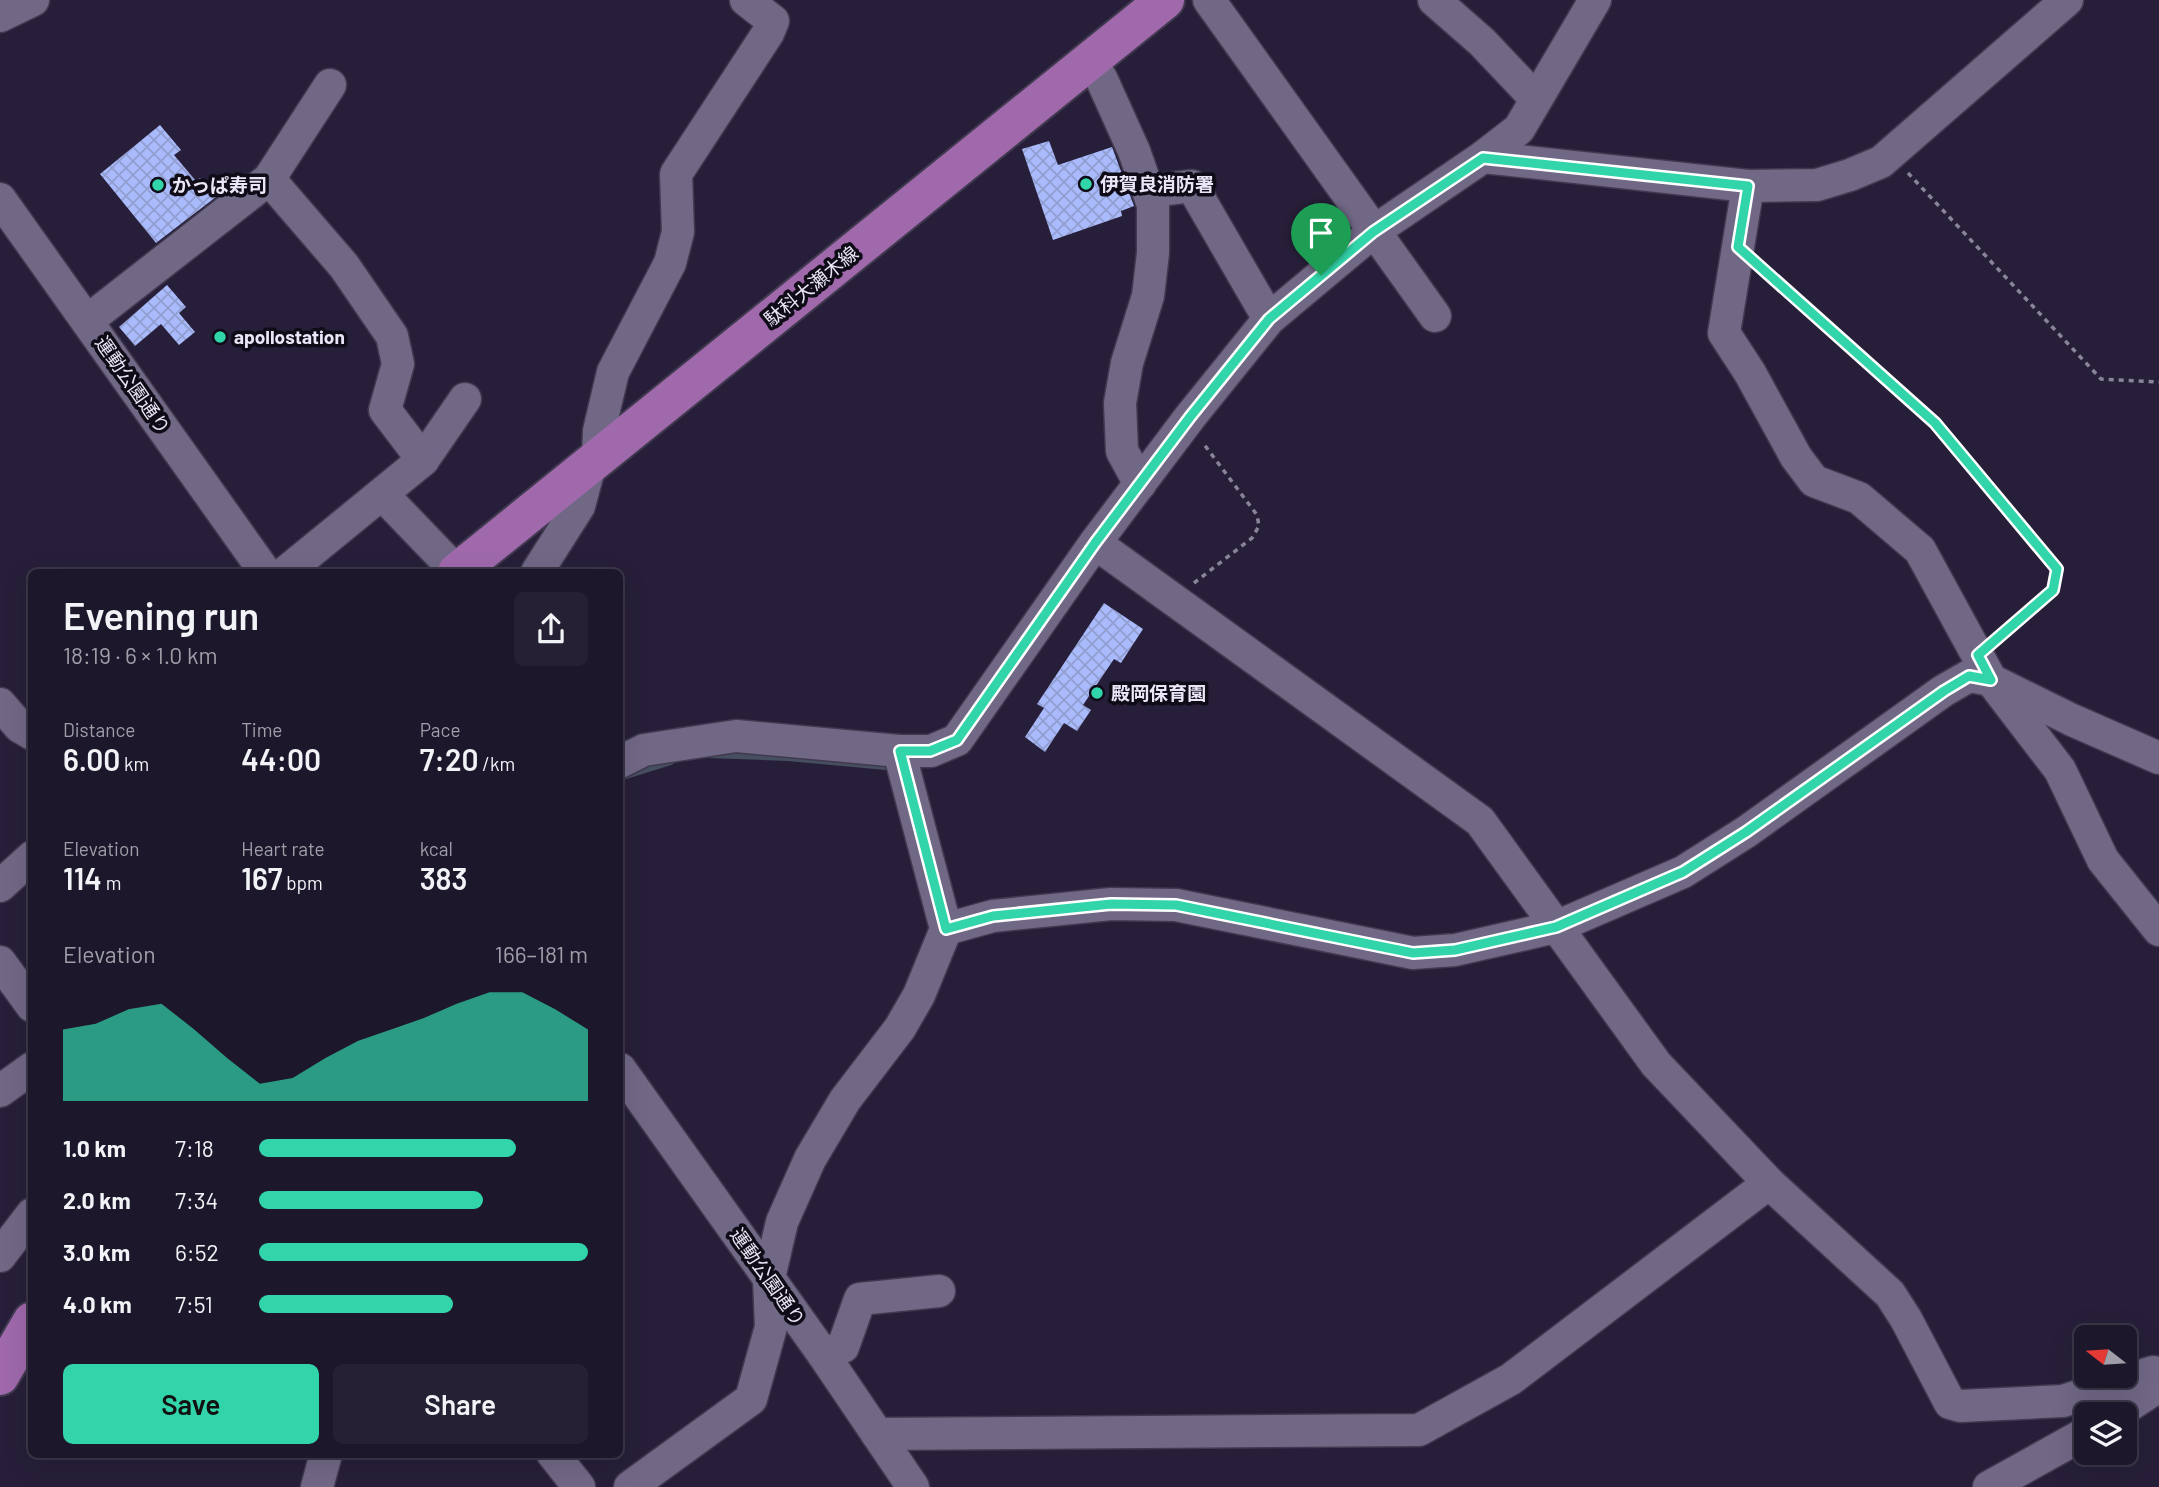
<!DOCTYPE html>
<html lang="en">
<head>
<meta charset="utf-8">
<style>
	:root { --surface:#1d172b; --page:#252033; --text:#f1f3f6; --muted:#a09fa9; --line:#3b3647; --accent:#32d4a9 }
	body { margin:0; font-family:Barlow,"Noto Sans JP",sans-serif; background:var(--page); color:var(--text); height:100vh; display:flex; flex-direction:column; font-size:26px; white-space:nowrap }
	* { box-sizing:border-box; margin:0 }
	p { font-size:23px; color:var(--muted) }
	.icon { flex:none; width:38px; height:38px; fill:none; stroke:currentColor; stroke-width:2; stroke-linecap:round; stroke-linejoin:round }
	.map { position:relative; flex:1; overflow:hidden }
	.panel { position:absolute; left:28px; top:569px; width:595px; height:889px; display:flex; flex-direction:column; background:var(--surface); border-radius:10px; box-shadow:0 7px 28px #0002,0 0 0 2px var(--line) }
	.panel>* { flex:none }
	.needle { width:46px; rotate:287deg }
	.buttons { position:absolute; left:2074px; top:1325px; display:grid; gap:14px }
	.buttons a { display:grid; place-items:center; width:63px; height:63px; border-radius:10px; background:var(--surface); box-shadow:0 7px 28px #0002,0 0 0 2px var(--line); font-size:35px }
	.pin { position:absolute; display:grid; place-items:center; width:60px; height:60px; color:#fff; margin:-72px -30px; border-radius:50% 50% 50% 0; rotate:-45deg; box-shadow:0 0 7px #0007 }
	.pin .icon { rotate:45deg }
	.round { display:grid; place-items:center; flex:none; width:74px; height:74px; border-radius:10px; background:var(--page) }
	.headline { display:flex; align-items:center; justify-content:space-between; height:119px; padding:0 35px }
	h1 { font-size:38px; font-weight:600; line-height:52px }
	.figures { display:grid; grid-template-columns:repeat(3,1fr); gap:10px; height:119px; padding:7px 35px }
	.figures div { display:grid; align-content:center }
	.figures b { font-size:30px; font-weight:600 }
	.figures small { font-size:19px; font-weight:400 }
	.figures p { font-size:19px }
	.chart { height:196px; padding:14px 35px }
	.chart p { display:flex; justify-content:space-between }
	.chart svg { width:100%; height:126px; margin-top:7px; fill:var(--accent); opacity:.7 }
	.cta { display:flex; gap:14px; margin-top:auto; padding:14px 35px }
	.cta a { flex:1; height:80px; border-radius:10px; background:var(--accent); color:#111; font-size:28px; font-weight:600; line-height:80px; text-align:center }
	.cta a+a { background:var(--page); color:var(--text) }
	ul { padding:0 35px; list-style:none; font-size:23px }
	li { display:grid; grid-template-columns:112px 84px 1fr; align-items:center; height:52px }
	li i { height:18px; border-radius:9px; background:var(--accent) }
	.map>svg:first-child { display:block }
	.lines { fill:none; stroke-linecap:round; stroke-linejoin:round }
	.stream { stroke:#464f60; stroke-width:6 }
	.building { fill:url(#building-cross-hatch) }
	.minor-casing { stroke:#41394f; stroke-width:35 }
	.major-casing { stroke:#41394f; stroke-width:42 }
	.path { stroke:#8a8499; stroke-width:3.5; stroke-dasharray:5 5; stroke-linecap:butt }
	.minor { stroke:#716886; stroke-width:32 }
	.major { stroke:#9f69ac; stroke-width:38 }
	.route-casing { stroke:#fff; stroke-width:14 }
	.route { stroke:#32d4a9; stroke-width:9 }
	.poi-dot { fill:#32d4a9; stroke:#0f0b17; stroke-width:2.5 }
	.labels { text-anchor:middle; stroke-width:7; stroke-linejoin:round; paint-order:stroke }
	.poi-label { font-size:19px; font-weight:bold; fill:#eae6f7; stroke:#0f0b17; text-anchor:start }
	.street-label { font-size:19px; fill:#eae6f7; stroke:#0f0b17 }
</style>
</head>
<body>
<div class="map">
<svg width="2159" height="1487" viewBox="0 0 2159 1487">
	<defs>
		<pattern id="building-cross-hatch" width="8" height="8" patternUnits="userSpaceOnUse" patternTransform="scale(1.75)"><rect width="8" height="8" fill="#aabbfd"/><path d="M0 0l8 8M0 8l8-8" fill="none" stroke="#919ed0"/></pattern>
	</defs>
	<rect width="100%" height="100%" fill="#271f39"/>
	<g class="lines">
		<g class="stream">
			<polyline points="709,755 788,758 886,767"/>
			<polyline points="620,778 671,762"/>
		</g>
	</g>
	<g class="building">
		<polygon points="160,125 181,150 174,155 196,181 200,178 216,197 156,243 100,174"/>
		<polygon points="1049,141 1058,165 1112,147 1134,206 1121,211 1122,216 1053,240 1022,149"/>
		<polygon points="167,285 186,307 179,313 195,332 179,345 161,324 135,346 119,327"/>
		<polygon points="1104,603 1143,629 1121,663 1114,659 1083,705 1091,710 1077,731 1064,723 1045,752 1025,737 1044,708 1037,704"/>
	</g>
	<g class="lines">
		<defs>
			<g id="minor">
				<polyline points="1209,0 1435,316"/>
				<polyline points="1434,0 1482,42 1536,99"/>
				<polyline points="0,16 33,0"/>
				<polyline points="1090,60 1102,80 1134,151 1153,205 1153,253 1148,296 1127,363 1120,403 1122,451 1140,484"/>
				<polyline points="1483,157 1748,186 1817,185 1850,175 1881,162 2067,0"/>
				<polyline points="1748,186 1724,333 1750,373 1796,457 1814,481 1859,498 1920,550 1991,680 2060,770 2103,860 2159,930"/>
				<polyline points="1167,189 1192,186 1269,319"/>
				<polyline points="0,199 265,572"/>
				<polyline points="87,321 269,179"/>
				<polyline points="598,458 599,431 613,372 670,263 678,232 676,174 768,33 773,21 746,0"/>
				<polyline points="423,460 465,399"/>
				<polyline points="382,494 457,572"/>
				<polyline points="1095,543 1480,821 1656,1064 1769,1183 1890,1294 1906,1319 1950,1403 1960,1406 2063,1401 2153,1372 2159,1377"/>
				<polyline points="286,572 423,460 385,410 398,364 392,336 344,266 269,179 330,85"/>
				<polyline points="537,572 579,506 590,465"/>
				<polyline points="0,704 20,727 32,734"/>
				<polyline points="620,762 644,750 736,736 899,751 931,751 957,740 1095,543 1190,417 1269,319 1373,232 1483,157 1519,129 1595,0"/>
				<polyline points="0,886 32,857"/>
				<polyline points="946,929 993,916 1111,904 1176,905 1413,953 1455,950 1556,927 1683,872 1746,832 1943,691 1969,676 1991,680 2072,720 2159,758"/>
				<polyline points="0,962 32,1006"/>
				<polyline points="620,1069 823,1354 913,1487"/>
				<polyline points="0,1091 32,1068"/>
				<polyline points="0,1256 32,1214"/>
				<polyline points="823,1354 843,1347 860,1299 939,1291"/>
				<polyline points="2116,1414 2159,1386"/>
				<polyline points="877,1434 1419,1430 1511,1379 1769,1183"/>
				<polyline points="553,1454 579,1487"/>
				<polyline points="317,1487 326,1454"/>
				<polyline points="630,1487 751,1399 771,1327 769,1278 782,1222 810,1159 845,1100 900,1028 919,995 946,929 899,751"/>
				<polyline points="1989,1487 2086,1433"/>
			</g>
			<g id="major">
				<polyline points="457,572 1165,0"/>
				<polyline points="0,1376 32,1321"/>
			</g>
		</defs>
		<use href="#minor" class="minor-casing"/>
		<use href="#major" class="major-casing"/>
		<g class="path">
			<polyline points="1908,173 2101,379 2159,382"/>
			<polyline points="1760,267 1935,423 2057,569 2053,590 1996,639"/>
			<polyline points="1194,583 1252,538 1259,526 1257,515 1203,443"/>
		</g>
		<use href="#minor" class="minor"/>
		<use href="#major" class="major"/>
	</g>
	<g class="lines">
		<defs>
			<polygon id="route" points="1483,158 1748,186 1738,247 1935,423 2057,569 2053,590 1978,655 1991,680 1969,676 1944,691 1746,832 1683,872 1556,927 1455,950 1413,953 1176,905 1111,904 993,916 946,929 900,751 930,751 957,740 1095,543 1190,417 1269,319 1373,232"/>
		</defs>
		<use href="#route" class="route-casing"/>
		<use href="#route" class="route"/>
	</g>
	<g class="poi-dot">
		<circle cx="1086" cy="184" r="7"/>
		<circle cx="158" cy="185" r="7"/>
		<circle cx="220" cy="337" r="7"/>
		<circle cx="1097" cy="693" r="7"/>
	</g>
	<g class="labels">
		<g class="poi-label">
			<text x="1100" y="191">伊賀良消防署</text>
			<text x="172" y="192">かっぱ寿司</text>
			<text x="234" y="344">apollostation</text>
			<text x="1111" y="700">殿岡保育園</text>
		</g>
		<g class="street-label">
			<text transform="translate(811 286) rotate(-39)" y="7">駄科大瀬木線</text>
			<text transform="translate(133 385) rotate(55)" y="7">運動公園通り</text>
			<text transform="translate(768 1277) rotate(55)" y="7">運動公園通り</text>
		</g>
	</g>
</svg>
<div class="buttons">
<a><svg class="needle" viewBox="-14 -14 28 28"><path d="M0-13l5 13h-10z" fill="#e53935"/><path d="M0 13l5-13h-10z" fill="#a09fa9"/></svg></a>
<a><svg class="icon" aria-label="layers" viewBox="0 0 24 24"><path d="M12 4l9 5-9 5-9-5zM3 14l9 5 9-5"/></svg></a>
</div>
<div class="pin" style="left:1321px;top:275px;background:#1e9e55"><svg class="icon" aria-label="arrive" viewBox="0 0 24 24"><path d="M6 21V4h12l-3 4 3 4H6"/></svg></div>
<section class="panel">
<div class="headline"><div><h1>Evening run</h1><p>18:19 · 6 × 1.0 km</p></div><a class="round"><svg class="icon" aria-label="share" viewBox="0 0 24 24"><path d="M12 15V3M7 8l5-5 5 5M5 13v7h14v-7"/></svg></a></div>
<div class="figures">
<div><p>Distance</p><b>6.00<small> km</small></b></div>
<div><p>Time</p><b>44:00</b></div>
<div><p>Pace</p><b>7:20<small> /km</small></b></div>
</div>
<div class="figures">
<div><p>Elevation</p><b>114<small> m</small></b></div>
<div><p>Heart rate</p><b>167<small> bpm</small></b></div>
<div><p>kcal</p><b>383</b></div>
</div>
<div class="chart"><p><span>Elevation</span>166–181 m</p>
<svg viewBox="0 0 160 44" preserveAspectRatio="none"><path d="M0 44V19L10 17L20 12L30 10L40 19L50 29L60 38L70 36L80 29L90 23L100 19L110 15L120 10L130 6L140 6L150 12L160 19V44z"/></svg>
</div>
<ul>
<li><b>1.0 km</b>7:18<i style="width:78%"></i></li>
<li><b>2.0 km</b>7:34<i style="width:68%"></i></li>
<li><b>3.0 km</b>6:52<i style="width:100%"></i></li>
<li><b>4.0 km</b>7:51<i style="width:59%"></i></li>
</ul>
<div class="cta"><a>Save</a><a>Share</a></div>
</section>
</div>
</body>
</html>
